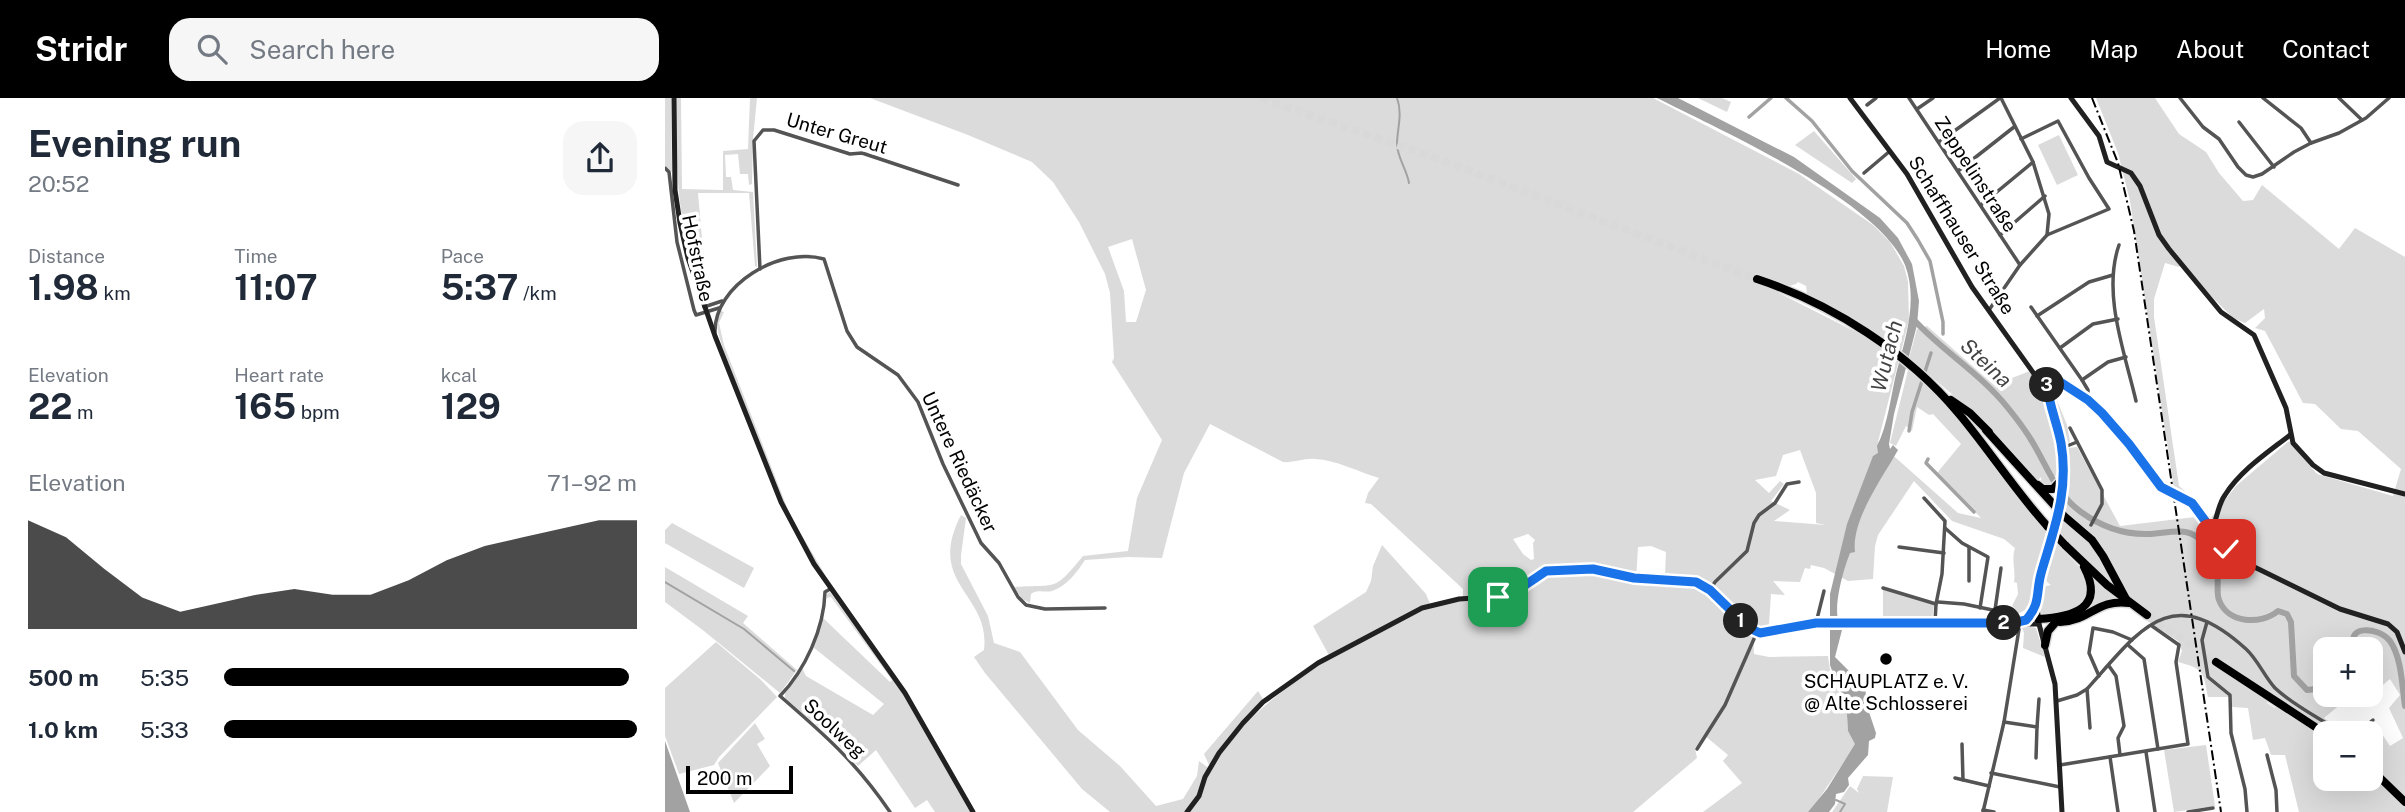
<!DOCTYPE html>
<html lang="en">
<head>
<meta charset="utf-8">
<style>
	:root { --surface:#fff; --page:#f6f6f7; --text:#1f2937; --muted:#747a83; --accent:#000 }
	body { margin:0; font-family:"Public Sans",sans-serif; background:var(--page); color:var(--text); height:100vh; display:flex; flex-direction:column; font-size:26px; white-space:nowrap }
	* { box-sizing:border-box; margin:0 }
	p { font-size:23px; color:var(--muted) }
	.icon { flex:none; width:38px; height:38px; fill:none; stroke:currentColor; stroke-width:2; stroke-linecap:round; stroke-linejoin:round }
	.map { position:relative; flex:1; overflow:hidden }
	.panel { display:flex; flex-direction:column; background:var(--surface); width:665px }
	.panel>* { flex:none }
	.controls { position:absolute; left:1648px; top:539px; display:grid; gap:14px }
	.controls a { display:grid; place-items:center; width:70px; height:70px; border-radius:14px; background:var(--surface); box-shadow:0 7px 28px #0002; font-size:35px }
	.scale { position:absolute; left:21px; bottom:18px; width:107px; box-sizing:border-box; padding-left:7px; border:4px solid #000; border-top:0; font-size:19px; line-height:24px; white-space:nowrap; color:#000; -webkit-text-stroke:5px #fff; paint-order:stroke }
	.pin { position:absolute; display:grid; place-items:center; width:60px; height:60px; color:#fff; margin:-30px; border-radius:14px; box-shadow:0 4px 10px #0006 }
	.km { position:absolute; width:35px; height:35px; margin:-18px; border-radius:50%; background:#222; color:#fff; font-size:19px; line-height:35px; text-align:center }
	.round { display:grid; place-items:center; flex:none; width:74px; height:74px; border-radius:21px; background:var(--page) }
	.head { display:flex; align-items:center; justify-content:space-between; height:119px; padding:0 28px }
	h1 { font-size:38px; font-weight:700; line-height:52px }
	.figures { display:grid; grid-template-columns:repeat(3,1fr); gap:10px; height:119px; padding:7px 28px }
	.figures div { display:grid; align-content:center }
	.figures b { font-size:35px; font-weight:700 }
	.figures small { font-size:19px; font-weight:400 }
	.figures p { font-size:19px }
	.chart { height:196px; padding:14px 28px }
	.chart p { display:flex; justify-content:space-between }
	.chart svg { width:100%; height:126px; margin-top:7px; fill:var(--accent); opacity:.7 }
	ul { padding:0 28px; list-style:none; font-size:23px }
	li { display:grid; grid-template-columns:112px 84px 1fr; align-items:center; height:52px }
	li i { height:18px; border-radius:9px; background:var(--accent) }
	header { display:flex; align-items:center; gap:42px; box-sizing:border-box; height:98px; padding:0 35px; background:var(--accent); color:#fff }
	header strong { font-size:33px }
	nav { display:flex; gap:38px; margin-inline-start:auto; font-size:24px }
	.search { width:490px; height:63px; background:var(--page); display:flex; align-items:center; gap:18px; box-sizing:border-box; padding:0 24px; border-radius:21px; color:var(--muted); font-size:26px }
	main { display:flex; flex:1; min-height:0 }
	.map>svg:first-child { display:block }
	.green { fill:#dbdbdb; fill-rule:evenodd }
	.water { fill:#a2a2a2 }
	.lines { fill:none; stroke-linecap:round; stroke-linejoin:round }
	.stream { stroke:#a2a2a2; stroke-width:2 }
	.canal { stroke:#a2a2a2; stroke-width:3.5 }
	.river { stroke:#a2a2a2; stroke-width:6 }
	.highway-tunnel { stroke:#d9d9d9; stroke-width:8; stroke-dasharray:8 4; stroke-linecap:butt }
	.highway-casing { stroke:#dbdbdb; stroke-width:11 }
	.street { stroke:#545454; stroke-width:3.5 }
	.secondary { stroke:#212121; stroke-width:5 }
	.highway { stroke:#000; stroke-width:8 }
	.rail { stroke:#000; stroke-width:2; stroke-dasharray:10 3.5 2 3.5; stroke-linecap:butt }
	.highway-bridge-casing { stroke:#dbdbdb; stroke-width:11; stroke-linecap:butt }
	.highway-bridge { stroke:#000; stroke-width:8 }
	.route-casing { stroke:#fff; stroke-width:14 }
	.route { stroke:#1a73e8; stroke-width:9 }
	.poi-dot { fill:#000; stroke:#fff; stroke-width:2.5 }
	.labels { text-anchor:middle; stroke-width:7; stroke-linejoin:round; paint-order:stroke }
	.street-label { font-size:19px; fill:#000; stroke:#fff }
	.poi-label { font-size:19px; fill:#000; stroke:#fff }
	.water-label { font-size:21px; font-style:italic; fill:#434343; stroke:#fff }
</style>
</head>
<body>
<header>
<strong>Stridr</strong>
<div class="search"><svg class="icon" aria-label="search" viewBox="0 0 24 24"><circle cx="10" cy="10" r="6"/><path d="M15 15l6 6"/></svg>Search here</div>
<nav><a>Home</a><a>Map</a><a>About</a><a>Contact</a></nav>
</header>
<main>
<section class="panel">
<div class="head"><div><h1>Evening run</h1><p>20:52</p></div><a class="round"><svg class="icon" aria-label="share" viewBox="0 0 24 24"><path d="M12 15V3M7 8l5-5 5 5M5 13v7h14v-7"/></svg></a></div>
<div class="figures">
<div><p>Distance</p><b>1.98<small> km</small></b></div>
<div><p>Time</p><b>11:07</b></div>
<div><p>Pace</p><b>5:37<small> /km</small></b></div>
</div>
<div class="figures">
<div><p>Elevation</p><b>22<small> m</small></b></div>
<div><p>Heart rate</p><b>165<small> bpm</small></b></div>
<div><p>kcal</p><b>129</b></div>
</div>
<div class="chart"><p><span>Elevation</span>71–92 m</p>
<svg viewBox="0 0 160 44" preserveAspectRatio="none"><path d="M0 44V6L10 12L20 23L30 33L40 38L50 35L60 32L70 30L80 32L90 32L100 27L110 20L120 15L130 12L140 9L150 6L160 6V44z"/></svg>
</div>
<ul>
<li><b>500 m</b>5:35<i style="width:98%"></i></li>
<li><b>1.0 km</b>5:33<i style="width:100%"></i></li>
</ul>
</section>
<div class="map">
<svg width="1740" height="714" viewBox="0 0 1740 714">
	<rect width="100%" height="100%" fill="#fff"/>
	<g class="green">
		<polygon points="0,0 6,0 7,74 0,68"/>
		<path d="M11 0H16L17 91 58 92V53L83 51 85 0H92L88 41 87 86 84 87 83 76H75L73 56 60 57 61 79H66L68 92 88 94 92 169 90 168 84 95H33L40 175 46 204C36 200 35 187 31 177 11 115 11 64 11 0Z"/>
		<path d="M205 0H988L1134 76 1208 127 1225 144 1239 168 1243 184 1244 222 1213 344 1293 415 1316 420 1272 375 1296 346 1268 316 1264 317 1252 309 1247 333 1241 328 1231 348 1225 345 1243 272 1285 309 1385 438 1379 448 1364 506 1360 512 1349 518 1347 513 1350 510 1347 508 1353 496 1352 485 1349 484C1351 472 1346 462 1350 450L1339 441 1287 423 1249 383 1213 437 1210 448 1208 481 1183 483 1159 470 1146 467 1145 471 1140 470 1135 484 1108 483 1120 497 1106 496 1104 526 1097 532 1088 530 1089 556 1104 559 1163 558C1165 574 1168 590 1181 601L1183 633 1191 646 1145 714H1038L1077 685 1058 663 1063 657 1039 637 1030 650 1032 660 968 714H445L417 691 320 575 309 559 319 552C326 495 260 487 296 417L301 420 296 457V466L323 518 329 545 355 554 413 632 455 668 491 708 518 701 532 678 534 663 546 672C577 619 617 593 665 559L648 528 701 494 706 483 708 468 717 447 761 496 765 506 798 499V491L706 406 700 405 703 395 714 380C694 374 671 362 650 361 639 360 629 365 618 364L545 326 519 375 497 460 463 459 420 462C412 474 402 488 387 493 380 495 373 491 366 496L365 505 357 501 349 489C394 486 388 494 418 458L463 453 472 400 497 342 447 264 449 260 445 195 440 176 414 124 388 84 367 64 303 37ZM467 141 481 192 471 224H461L459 193 443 149ZM1133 184 1141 188 1142 197 1201 229V239L1114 195 1116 185 1124 188 1131 186ZM1135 352 1151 395V425L1161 427 1109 423 1125 412 1106 403 1119 386 1115 383 1104 395 1090 382 1111 378 1118 357ZM863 436 870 442 868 445 869 461 866 462 858 456 848 441ZM986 448 1001 454 1000 477 1013 485 971 483 973 449Z"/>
		<polygon points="1033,0 1057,0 1066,4 1062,14"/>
		<path d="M1431 0H1490L1514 36 1541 54 1554 75 1578 103 1588 102 1597 87 1674 151 1690 130 1740 159V700L1706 667V645L1717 636 1725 648 1738 640 1724 610 1735 597 1725 581 1706 597V551H1661V597H1706L1693 608 1677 605 1659 620 1680 635H1665L1553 561 1603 601 1602 605 1610 610 1612 607 1661 640V681H1706V676L1740 710V714H1634L1620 657H1606L1600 640 1588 642 1583 610 1567 609 1564 599H1543C1538 573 1539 571 1513 564L1517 553 1513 543 1481 522 1486 516 1462 496 1448 475 1400 414 1402 392 1401 355 1403 350 1412 349 1455 428 1530 419 1540 428 1571 388 1624 343 1652 376 1728 398 1736 371 1693 333 1676 331 1650 306 1638 305 1600 233 1590 230 1600 220 1599 211 1580 225 1568 220 1515 167 1514 169 1500 165 1489 201V219L1514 388 1525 398 1509 391 1465 103 1453 55Z"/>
		<polygon points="1149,33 1191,81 1187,85 1130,47"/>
		<polygon points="1394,37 1413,77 1392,87 1373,47"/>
		<path d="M56 213 59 214 54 225 59 247 125 417 166 487C115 420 90 331 59 254 55 240 48 226 56 213Z"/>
		<path d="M1262 228 1329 287 1365 273C1383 304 1397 340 1394 375L1389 379 1392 384 1386 389 1377 387 1376 379 1372 383 1307 313 1244 260 1252 231Z"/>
		<polygon points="1387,290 1402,327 1405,344 1402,345 1400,341"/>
		<polygon points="1397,421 1424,444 1452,488 1422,464 1393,434"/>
		<polygon points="7,425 89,470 79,490 0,445 0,432"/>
		<polygon points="1390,444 1419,474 1423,481 1423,499 1411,513 1378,518 1375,513 1376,489 1386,487 1378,481"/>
		<polygon points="0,469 83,518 78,525 132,572 115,595 39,533 0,504"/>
		<polygon points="1427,478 1456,503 1401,520 1419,512"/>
		<polygon points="1218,491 1269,507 1267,521 1218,521"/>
		<polygon points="165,494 237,594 305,714 270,714 262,702 250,710 211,652 193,668 169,642 120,600 120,595 137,570 141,578 208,617 219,606 148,549 158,520 225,584 227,582 166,499 162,500 162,496"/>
		<polygon points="1361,528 1371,530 1380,559 1358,550 1359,535 1357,530"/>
		<polygon points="51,544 96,582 112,599 54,659 49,667 14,676 0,638 0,590"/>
		<polygon points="593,593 598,601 544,667 539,656"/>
		<polygon points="90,625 100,641 92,646 105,668 69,705 53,665"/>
		<polygon points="1541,647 1550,708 1509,714 1499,652"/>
		<polygon points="1198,678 1228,679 1222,714 1167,714 1185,688 1194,695 1192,691"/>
	</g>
	<g class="water">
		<path d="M992 0H1013L1129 59 1215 120 1233 140 1247 166 1254 203 1252 227 1229 316 1224 346 1225 351 1228 347 1233 352C1218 379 1186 422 1190 454L1185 455C1178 473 1165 516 1177 532L1170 559 1200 589 1202 606 1199 609 1203 611 1211 635 1210 640 1204 643 1203 657 1183 680 1184 687 1179 694 1171 696 1170 706 1164 714H1143L1162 691 1190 646 1183 633 1181 601 1173 590 1165 567V496L1182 426 1208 358 1213 355 1212 348C1223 327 1226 296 1232 272 1241 239 1253 201 1240 167 1213 102 1055 32 992 0Z"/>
		<polygon points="0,643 25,714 0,714"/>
	</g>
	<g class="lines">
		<g class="stream">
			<path d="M732 0C738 16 732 31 732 46 732 59 742 72 744 85"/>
			<polyline points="0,484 79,531 129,573"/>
			<polyline points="1171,702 1180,706 1175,714"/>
		</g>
		<g class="canal">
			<polyline points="1121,0 1147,23 1187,73 1242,125 1253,142 1265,163 1278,224 1278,236"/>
			<polyline points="1084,19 1106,0"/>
			<polyline points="1244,333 1247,314 1266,255"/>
			<polyline points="1263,361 1261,365 1309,414"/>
		</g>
		<g class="river">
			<path d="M1250 223C1279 254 1317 277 1343 310 1352 321 1361 333 1368 345 1383 370 1391 396 1416 414 1434 427 1457 436 1480 436 1496 437 1518 428 1532 439 1535 442 1552 473 1552 476 1554 484 1551 494 1554 502 1563 526 1596 527 1613 513L1622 516 1626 524 1629 578 1642 592 1661 590"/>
			<path d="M1691 551C1678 528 1712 527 1725 543 1737 560 1737 589 1740 608"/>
		</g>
		<g class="highway-tunnel">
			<polyline points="596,0 773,61 1092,181"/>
			<polyline points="1482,517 1551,564"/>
		</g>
		<defs>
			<g id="highway">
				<path d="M1092 181C1167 206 1243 254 1294 316 1325 353 1351 394 1383 429"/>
				<polyline points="1286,302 1305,315 1324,334"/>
				<polyline points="1321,332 1399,418 1427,442 1438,458 1461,501"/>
				<polyline points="1373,387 1378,391 1388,391 1398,380"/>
				<polyline points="1400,447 1442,487 1482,517"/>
				<path d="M1373 521C1407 519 1441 511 1419 469"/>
				<path d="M1395 524C1427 522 1431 501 1464 505"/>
				<polyline points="1380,547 1383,533 1390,525"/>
				<polyline points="1551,564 1661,636"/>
				<polyline points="1706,671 1740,704"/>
			</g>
		</defs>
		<use href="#highway" class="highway-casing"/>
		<g class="street">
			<polyline points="1244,0 1355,167"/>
			<polyline points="1515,0 1538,29 1554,41 1573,69 1581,77 1588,79 1597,76 1629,54 1646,45 1674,35 1701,20 1724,0"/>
			<polyline points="1598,0 1636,30 1646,45"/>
			<polyline points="1674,0 1697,22"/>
			<polyline points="1202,7 1211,0"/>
			<polyline points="1252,11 1268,0"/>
			<polyline points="1574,24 1609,69"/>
			<polyline points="1356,41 1393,23 1424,80 1444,111 1382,137"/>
			<polyline points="1274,44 1335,0"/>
			<polyline points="0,70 4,74 12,144 29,212 31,217 54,210"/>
			<polyline points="1293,73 1349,29"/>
			<polyline points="1199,75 1225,53"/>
			<polyline points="1316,107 1368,64"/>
			<polyline points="1335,137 1380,98"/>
			<path d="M1454 147C1437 196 1460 255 1471 303"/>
			<polyline points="95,171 89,43 98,32 109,32 185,56 197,55 293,87"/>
			<polyline points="39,209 57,203"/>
			<polyline points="1366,209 1417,282 1423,292 1423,302"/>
			<polyline points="1324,212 1355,167 1382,137 1384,116 1368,64 1336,0"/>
			<polyline points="1372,218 1424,184 1448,177"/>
			<path d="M50 234C49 187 115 148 159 161L182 233 192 249 233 277 253 304 278 366 316 445 334 465 353 499 361 507 380 511 440 510"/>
			<polyline points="1395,250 1428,226 1453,221"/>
			<polyline points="1417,282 1443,264 1461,259"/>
			<polyline points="1405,330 1437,392 1437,406 1426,427"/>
			<polyline points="1397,350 1412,344"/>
			<polyline points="1259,400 1280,423 1277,476 1271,506 1270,525"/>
			<polyline points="1280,430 1297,445 1323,459 1315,510"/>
			<polyline points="1234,449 1279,455"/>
			<polyline points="1304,450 1304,483"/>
			<polyline points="1218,490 1271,506"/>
			<path d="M165 491 160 494C159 531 140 572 115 598 160 637 191 664 225 714"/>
			<polyline points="1045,492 1050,484 1082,453 1089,425 1094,417 1110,405 1122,386 1134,384"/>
			<polyline points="1273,504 1299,506 1342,515 1347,519 1348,525"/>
			<polyline points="1330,512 1336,470"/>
			<polyline points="1542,524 1537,542 1543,579 1565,597 1566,635 1580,691 1582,714"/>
			<polyline points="1151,525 1159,493"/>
			<polyline points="1463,547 1479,561 1493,651"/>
			<polyline points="1444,568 1451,578 1459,628 1453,640 1455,657"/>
			<polyline points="1434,578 1424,555 1428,530 1448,534 1467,542"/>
			<polyline points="1422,591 1425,630"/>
			<path d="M1392 603 1412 597 1422 591C1475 532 1505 482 1581 551 1593 562 1599 578 1610 590 1629 608 1655 620 1677 635"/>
			<polyline points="1339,624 1372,629 1371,660"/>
			<polyline points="1372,629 1374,601"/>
			<polyline points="1692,635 1708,622"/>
			<polyline points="1297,646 1298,682"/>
			<polyline points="1032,651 1060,607 1092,534"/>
			<polyline points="1481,654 1490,714"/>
			<polyline points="1602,657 1611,692 1612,714"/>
			<polyline points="1445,659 1453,714"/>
			<polyline points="1395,667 1523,646 1511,564 1514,547 1487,528"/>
			<polyline points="1326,675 1395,689"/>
			<polyline points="1290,680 1324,688"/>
			<polyline points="1318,712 1329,714"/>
			<polyline points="1318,714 1339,624 1355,525"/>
			<polyline points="1523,714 1548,710"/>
		</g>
		<g class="secondary">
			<polyline points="9,0 10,92 15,125 23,160 50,238 116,404 149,466 240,595 308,714"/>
			<polyline points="1185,0 1242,76 1307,189 1372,280 1389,319 1397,350 1398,385 1395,414 1375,479 1372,508 1374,526 1390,586 1397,714"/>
			<polyline points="1406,0 1434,38 1442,64 1466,75 1475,88 1494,137 1504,151 1556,214 1589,237 1621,310 1628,345 1648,367 1659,375 1740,396"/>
			<polyline points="1372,280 1382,277 1389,280 1423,302 1437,315 1464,346 1496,389 1527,406 1561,451 1573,461 1675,511 1723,526 1732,534 1740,554"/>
			<polyline points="1383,296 1382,287 1386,281"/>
			<path d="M1546 432C1552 424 1552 408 1560 397 1576 372 1602 355 1625 337"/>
			<polyline points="1361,522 1372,508"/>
			<polyline points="522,714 534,698 540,679 554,655 578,625 598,604 653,565 757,510 794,501 840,498 859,489 881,473 928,471 969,480 1031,484 1045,492 1084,530 1095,535 1135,526 1151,525 1374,526"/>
		</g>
		<use href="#highway" class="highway"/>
		<polyline class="rail" points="1427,0 1453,65 1469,133 1556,714"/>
		<defs>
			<polyline id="highway-bridge" points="1383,429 1400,447"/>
		</defs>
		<use href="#highway-bridge" class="highway-bridge-casing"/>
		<use href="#highway-bridge" class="highway-bridge"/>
	</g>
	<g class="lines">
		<defs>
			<path id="route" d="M833 499 853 492 881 473 928 471 969 480 1031 484 1045 492 1084 530 1095 535 1151 525H1348L1361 522C1377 504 1370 494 1377 472 1390 428 1404 392 1396 345 1392 325 1384 307 1382 287L1389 280 1423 302 1437 315 1464 346 1496 389 1527 405 1561 451"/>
		</defs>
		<use href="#route" class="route-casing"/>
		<use href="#route" class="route"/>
	</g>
	<circle class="poi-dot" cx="1221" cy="561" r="7"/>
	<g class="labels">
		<g class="street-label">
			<text transform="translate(172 35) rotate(16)" y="7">Unter Greut</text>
			<text transform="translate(1311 76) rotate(57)" y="7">Zeppelinstraße</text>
			<text transform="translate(1297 137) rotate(58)" y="7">Schaffhauser Straße</text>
			<text transform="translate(33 160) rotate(78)" y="7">Hofstraße</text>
			<text transform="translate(295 364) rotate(65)" y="7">Untere Riedäcker</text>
			<text transform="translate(170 630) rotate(43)" y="7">Soolweg</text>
		</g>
		<g class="poi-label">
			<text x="1221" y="590">SCHAUPLATZ e. V.<tspan x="1221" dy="22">@ Alte Schlosserei</tspan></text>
		</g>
		<g class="water-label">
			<text transform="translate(1222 258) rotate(-76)" y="7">Wutach</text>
			<text transform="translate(1321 265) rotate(43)" y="7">Steina</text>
		</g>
	</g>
</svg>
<div class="controls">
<a>+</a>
<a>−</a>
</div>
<div class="scale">200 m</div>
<div class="pin" style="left:833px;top:499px;background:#1e9e55"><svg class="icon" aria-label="arrive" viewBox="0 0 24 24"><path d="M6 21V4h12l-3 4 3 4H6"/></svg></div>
<div class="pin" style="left:1561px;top:451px;background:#d93025"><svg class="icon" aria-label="check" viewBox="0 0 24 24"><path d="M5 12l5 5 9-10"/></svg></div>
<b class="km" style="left:1076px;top:523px">1</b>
<b class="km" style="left:1339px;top:525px">2</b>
<b class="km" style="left:1382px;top:287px">3</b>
</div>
</main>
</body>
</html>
